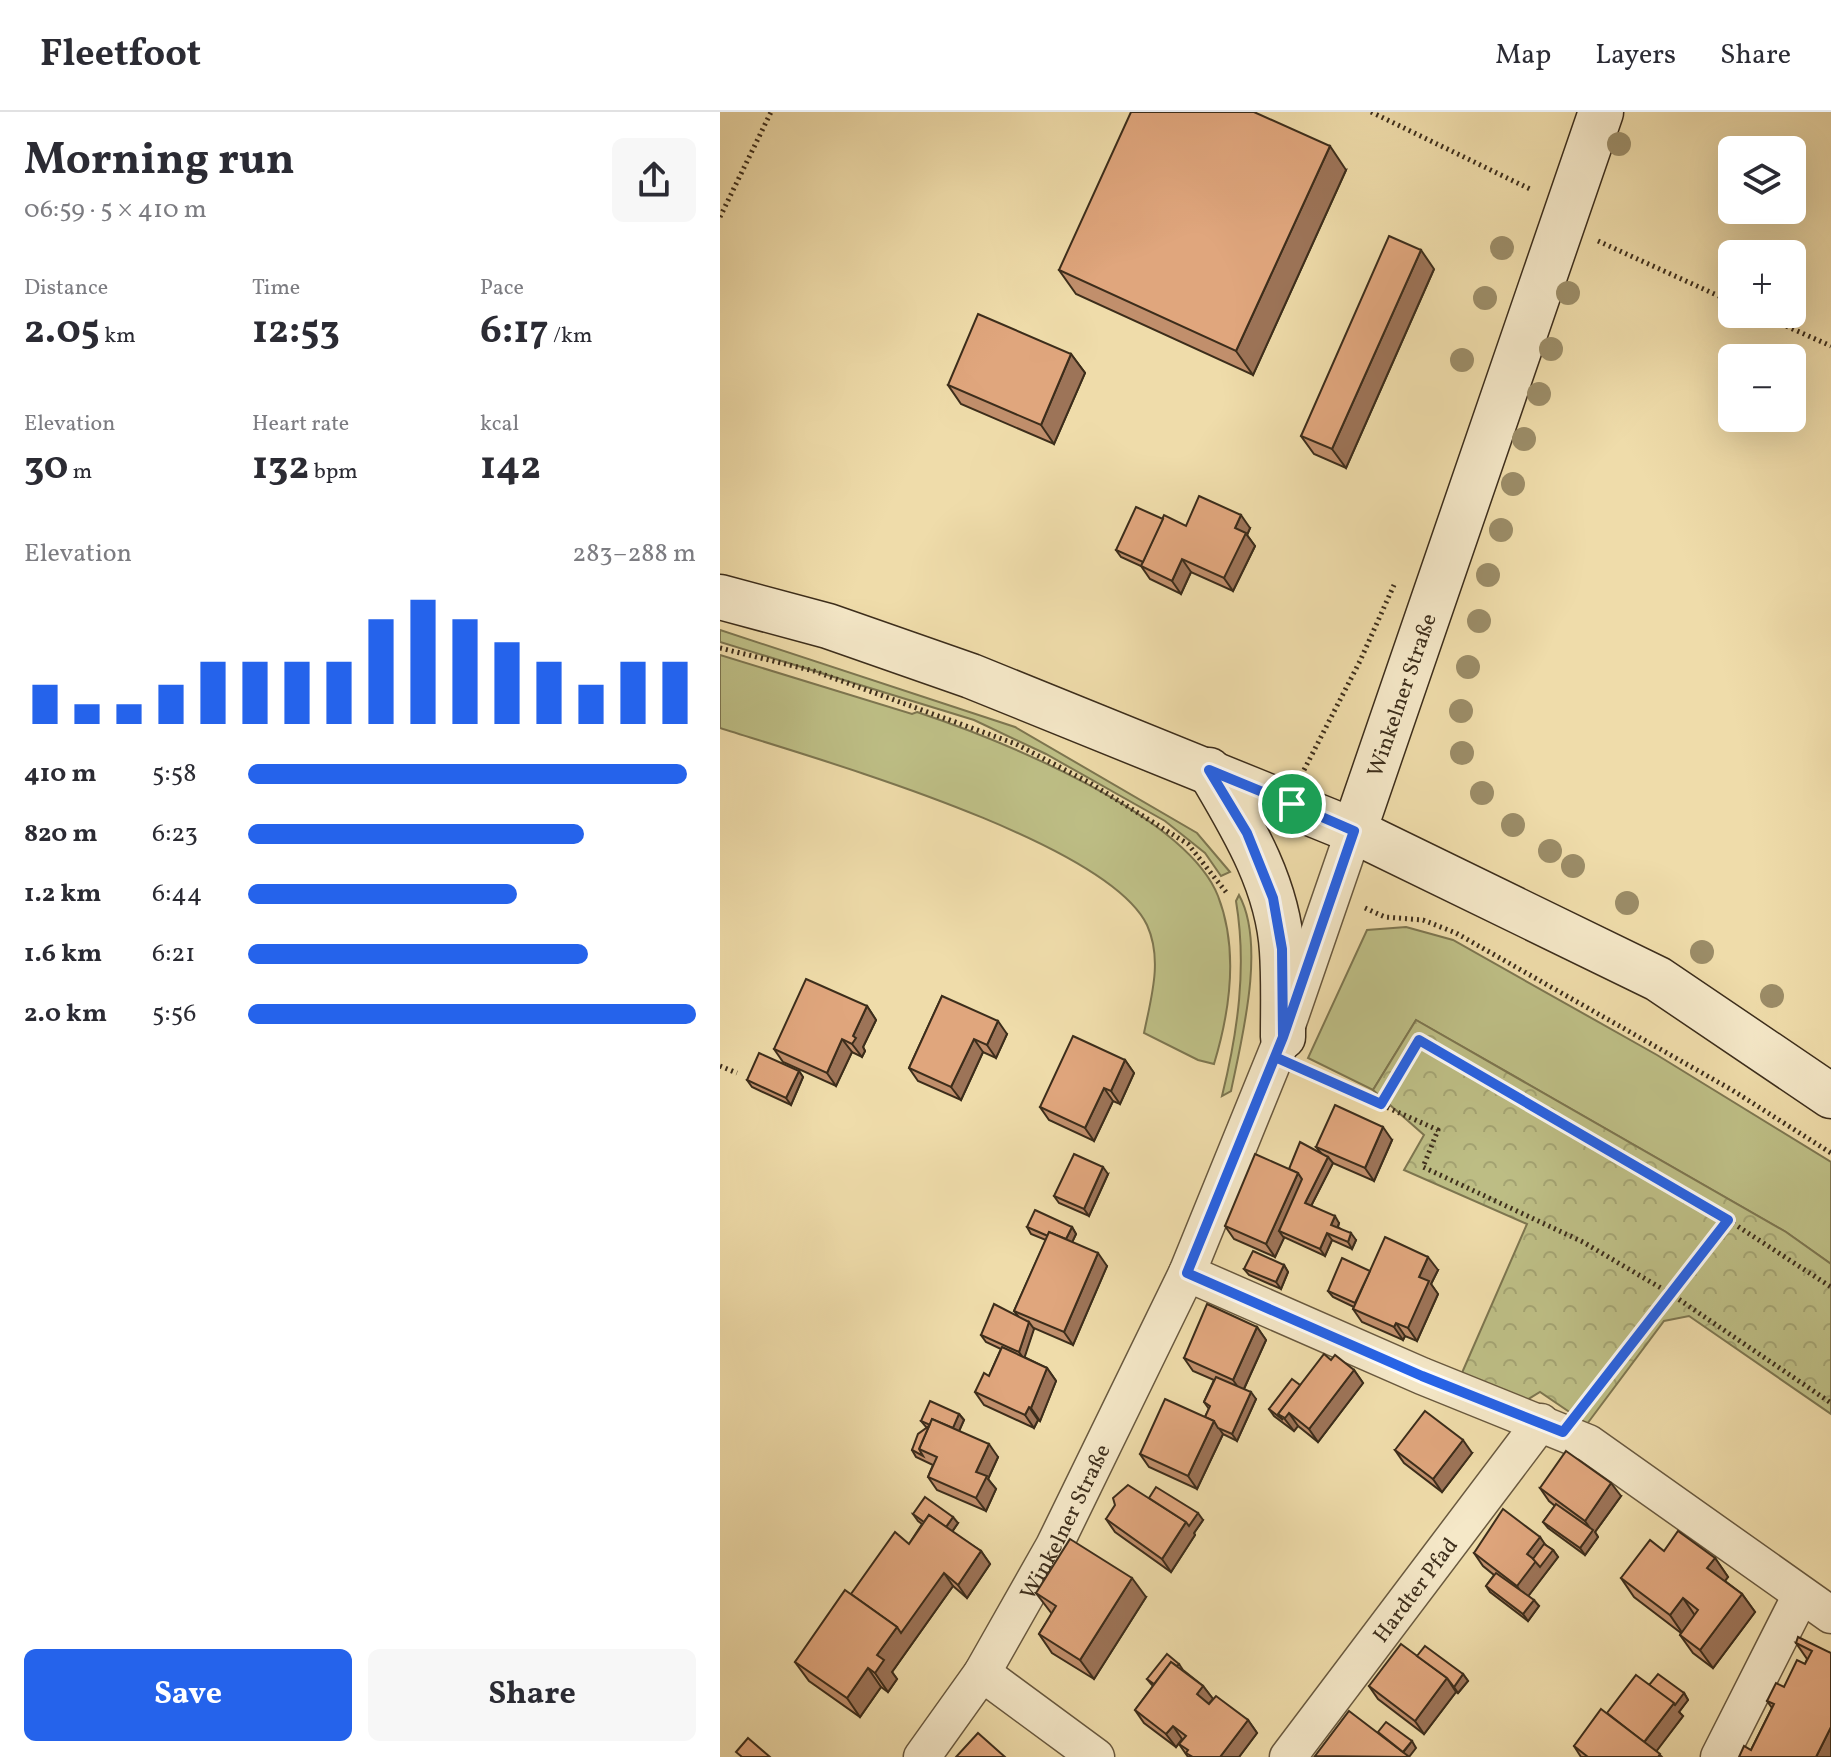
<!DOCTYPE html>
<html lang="en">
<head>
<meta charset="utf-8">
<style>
	:root { --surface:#fff; --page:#f7f7f7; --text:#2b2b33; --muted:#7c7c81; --line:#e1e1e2; --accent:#2563eb }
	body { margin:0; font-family:Vollkorn,serif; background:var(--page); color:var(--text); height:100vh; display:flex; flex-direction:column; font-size:30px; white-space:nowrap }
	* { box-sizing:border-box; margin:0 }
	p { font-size:26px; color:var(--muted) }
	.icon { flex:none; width:44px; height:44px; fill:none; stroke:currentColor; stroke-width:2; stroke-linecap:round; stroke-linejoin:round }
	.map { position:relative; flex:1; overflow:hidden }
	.sheet { display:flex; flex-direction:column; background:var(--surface); width:720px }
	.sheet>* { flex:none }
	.tools { position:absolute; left:998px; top:24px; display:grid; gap:16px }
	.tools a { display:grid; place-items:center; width:88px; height:88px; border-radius:12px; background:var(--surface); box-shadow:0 8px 32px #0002; font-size:40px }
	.pin { position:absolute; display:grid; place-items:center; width:68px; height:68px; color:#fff; margin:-34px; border:4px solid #fff; border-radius:50%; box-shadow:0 2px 8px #0007 }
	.round { display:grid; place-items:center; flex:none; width:84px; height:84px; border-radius:12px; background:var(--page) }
	.head { display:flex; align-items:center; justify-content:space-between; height:136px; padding:0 24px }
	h1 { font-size:44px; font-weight:700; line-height:60px }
	.metrics { display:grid; grid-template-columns:repeat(3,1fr); gap:12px; height:136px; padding:8px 24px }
	.metrics div { display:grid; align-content:center }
	.metrics b { font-size:40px; font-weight:700 }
	.metrics small { font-size:22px; font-weight:400 }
	.metrics p { font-size:22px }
	.chart { height:224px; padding:16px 24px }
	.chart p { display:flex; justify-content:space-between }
	.chart svg { width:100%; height:144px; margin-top:8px; stroke:var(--accent); stroke-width:6 }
	.action { display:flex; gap:16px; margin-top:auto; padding:16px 24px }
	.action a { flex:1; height:92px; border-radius:12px; background:var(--accent); color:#fff; font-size:32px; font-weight:700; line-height:92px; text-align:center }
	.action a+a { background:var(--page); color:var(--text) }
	ul { padding:0 24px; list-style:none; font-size:26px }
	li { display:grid; grid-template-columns:128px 96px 1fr; align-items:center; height:60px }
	li i { height:20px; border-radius:10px; background:var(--accent) }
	header { display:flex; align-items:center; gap:48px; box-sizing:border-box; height:112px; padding:0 40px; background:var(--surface); border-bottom:2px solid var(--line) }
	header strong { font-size:38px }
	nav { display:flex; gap:44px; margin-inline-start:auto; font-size:28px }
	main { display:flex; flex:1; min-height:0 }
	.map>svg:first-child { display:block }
	.green { fill:#bebf86; stroke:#7d7650; stroke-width:2 }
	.park { fill:url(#park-crowns); stroke:#7d7650; stroke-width:2 }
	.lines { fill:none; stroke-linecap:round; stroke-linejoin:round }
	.street-casing { stroke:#69593f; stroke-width:39 }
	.secondary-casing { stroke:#3c2d1b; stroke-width:47 }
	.path { stroke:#3c2d1b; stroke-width:5; stroke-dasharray:2 4; stroke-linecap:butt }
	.street { stroke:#f5e8c8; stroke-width:36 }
	.secondary { stroke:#f5e8c8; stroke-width:44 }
	.tree { fill:#9b8c67 }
	.wall { fill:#c18f6c; stroke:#3c2d1b; stroke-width:2 }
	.shaded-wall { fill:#9d7458; stroke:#3c2d1b; stroke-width:2 }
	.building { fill:#e0a67d; stroke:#3c2d1b; stroke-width:2 }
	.route-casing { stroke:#fff; stroke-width:16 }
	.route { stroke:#2563eb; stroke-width:10 }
	.labels { text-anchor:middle; stroke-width:6; stroke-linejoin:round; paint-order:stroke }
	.street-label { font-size:22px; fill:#3c2d1b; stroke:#f5e8c8 }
</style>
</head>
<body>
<header>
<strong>Fleetfoot</strong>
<nav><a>Map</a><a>Layers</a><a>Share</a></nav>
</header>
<main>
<section class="sheet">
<div class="head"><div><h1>Morning run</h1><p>06:59 · 5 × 410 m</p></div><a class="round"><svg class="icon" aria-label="share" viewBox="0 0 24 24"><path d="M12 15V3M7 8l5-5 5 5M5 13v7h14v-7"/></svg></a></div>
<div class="metrics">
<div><p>Distance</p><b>2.05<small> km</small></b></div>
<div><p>Time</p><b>12:53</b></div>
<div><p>Pace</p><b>6:17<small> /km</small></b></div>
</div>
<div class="metrics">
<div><p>Elevation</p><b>30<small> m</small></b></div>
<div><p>Heart rate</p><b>132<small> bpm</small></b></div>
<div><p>kcal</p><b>142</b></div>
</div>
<div class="chart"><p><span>Elevation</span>283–288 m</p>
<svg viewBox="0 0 160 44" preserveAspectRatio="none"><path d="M5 44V32M15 44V38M25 44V38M35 44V32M45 44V25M55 44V25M65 44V25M75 44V25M85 44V12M95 44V6M105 44V12M115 44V19M125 44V25M135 44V32M145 44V25M155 44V25"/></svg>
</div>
<ul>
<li><b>410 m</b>5:58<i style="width:98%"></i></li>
<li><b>820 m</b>6:23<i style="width:75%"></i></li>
<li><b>1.2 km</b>6:44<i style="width:60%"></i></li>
<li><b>1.6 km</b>6:21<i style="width:76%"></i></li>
<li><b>2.0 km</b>5:56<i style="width:100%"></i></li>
</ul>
<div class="action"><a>Save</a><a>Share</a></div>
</section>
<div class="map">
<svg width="1111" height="1645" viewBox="0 0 1111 1645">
	<defs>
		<pattern id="park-crowns" width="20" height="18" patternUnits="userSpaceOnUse" patternTransform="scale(2)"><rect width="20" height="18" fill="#bebf86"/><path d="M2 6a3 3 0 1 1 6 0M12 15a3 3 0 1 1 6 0" fill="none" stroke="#a4a473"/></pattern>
	</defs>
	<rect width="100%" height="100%" fill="#efdcaa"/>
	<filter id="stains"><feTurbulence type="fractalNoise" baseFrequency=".0025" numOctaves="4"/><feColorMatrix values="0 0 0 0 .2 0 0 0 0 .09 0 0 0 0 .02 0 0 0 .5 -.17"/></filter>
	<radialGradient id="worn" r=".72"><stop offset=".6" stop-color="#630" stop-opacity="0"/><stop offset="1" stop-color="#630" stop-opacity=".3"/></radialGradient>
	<g class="green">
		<polygon points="0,518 295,615 477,721 510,760 501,764 485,741 445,709 326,642 254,608 0,530"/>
		<path d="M0 543 192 602 197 600C278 627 466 702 498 784 519 838 510 899 494 952L478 948 424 921C431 886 443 848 427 813 386 728 93 646 0 616Z"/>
		<path d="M519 783C546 832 522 926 511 979L502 984C518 919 527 855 516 789Z"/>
		<polygon points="686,815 733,828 937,943 1111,1050 1111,1152 1066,1120 696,908 653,978 588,946 647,818"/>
	</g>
	<polygon class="park" points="696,908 1066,1120 1111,1152 1111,1302 969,1204 944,1209 867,1312 820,1280 802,1291 738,1270 807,1112 684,1058 704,1023 653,978"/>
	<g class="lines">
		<defs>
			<g id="street">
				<polyline points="467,1161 702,1264 868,1331 1111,1503"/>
				<polyline points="262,1561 376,1645"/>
				<path id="s1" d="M202 1645 262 1561 334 1434 467 1161 563 925 634 719"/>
				<path id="s2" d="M568 1645 821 1310"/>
				<polyline points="999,1645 1081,1483"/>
			</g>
			<g id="secondary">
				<polyline points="0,485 108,514 251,564 634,719 938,867 1111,984"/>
				<path d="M489 658C522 714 558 772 562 839 564 867 563 896 563 925"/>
				<path id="s3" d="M634 719 881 0"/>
			</g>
		</defs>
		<use href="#street" class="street-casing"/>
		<use href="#secondary" class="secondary-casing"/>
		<g class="path">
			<polyline points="651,0 812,78"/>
			<polyline points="0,105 51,0"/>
			<polyline points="878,129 1012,190"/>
			<polyline points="1039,202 1111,234"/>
			<polyline points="0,536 94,559 296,632 370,671 468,732 506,780"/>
			<polyline points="584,658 640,549 674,473"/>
			<polyline points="645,796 665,805 703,808 736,821 1012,978 1111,1041"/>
			<polyline points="0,954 17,961"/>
			<polyline points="585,959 718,1018 703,1055 863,1130 951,1182 1111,1291"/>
			<polyline points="661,992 699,928 1008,1108 1111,1175"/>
			<polyline points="864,1293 1008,1108"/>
		</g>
		<use href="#street" class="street"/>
		<use href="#secondary" class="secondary"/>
	</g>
	<g class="tree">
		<circle cx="899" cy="32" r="12"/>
		<circle cx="782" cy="136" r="12"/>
		<circle cx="848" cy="181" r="12"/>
		<circle cx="765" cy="186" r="12"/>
		<circle cx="831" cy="237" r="12"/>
		<circle cx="742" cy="248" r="12"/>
		<circle cx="819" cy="282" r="12"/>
		<circle cx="804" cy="327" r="12"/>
		<circle cx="793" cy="372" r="12"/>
		<circle cx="781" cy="418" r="12"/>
		<circle cx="768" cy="463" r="12"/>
		<circle cx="759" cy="509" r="12"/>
		<circle cx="748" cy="555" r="12"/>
		<circle cx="741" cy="599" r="12"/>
		<circle cx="742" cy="641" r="12"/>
		<circle cx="762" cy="681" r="12"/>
		<circle cx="793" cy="713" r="12"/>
		<circle cx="830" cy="739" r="12"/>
		<circle cx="853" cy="754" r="12"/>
		<circle cx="907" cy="791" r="12"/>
		<circle cx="982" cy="840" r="12"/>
		<circle cx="1052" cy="884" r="12"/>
	</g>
	<g class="wall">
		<polygon points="626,58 533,263 356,182 339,158"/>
		<polygon points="714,157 626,356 594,342 581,324"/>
		<polygon points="351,242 365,261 334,332 241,292 228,273"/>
		<polygon points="466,414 530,416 527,423 535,434 513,479 471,460 461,482 430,467 421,454 401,445 396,438"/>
		<polygon points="222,884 287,922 276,946 263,940 241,988 198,969 189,956"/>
		<polygon points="147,894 156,908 143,935 145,939 142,945 132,940 116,974 63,950 54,937"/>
		<polygon points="405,948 414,961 400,992 393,989 374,1029 329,1008 320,995"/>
		<polygon points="79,959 83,965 71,993 32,975 27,968"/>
		<polygon points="672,1028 654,1069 613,1051 591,1094 619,1111 618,1115 636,1128 632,1137 612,1128 605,1144 564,1125 555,1145 514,1127 505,1114 569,1057 601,1041 596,1035"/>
		<polygon points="388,1062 369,1104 339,1091 334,1084"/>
		<polygon points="307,1115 352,1115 356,1122 352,1130 387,1154 353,1233 314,1216 304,1245 327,1256 336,1269 320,1309 318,1308 314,1316 264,1293 255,1280 269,1264 281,1237 266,1230 261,1223 298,1204 294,1199 326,1128 311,1122"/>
		<polygon points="564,1153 568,1160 561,1177 529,1163 524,1157"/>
		<polygon points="718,1158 711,1172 718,1182 697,1229 685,1224 683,1228 642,1210 633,1197 634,1195 613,1185 608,1179 650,1159"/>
		<polygon points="537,1215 546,1228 524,1277 536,1287 517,1329 503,1322 477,1377 429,1355 420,1342 485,1305 489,1297 484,1290 494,1268 473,1259 464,1246"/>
		<polygon points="634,1258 643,1271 598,1330 578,1314 574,1319 554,1304 549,1297 580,1273"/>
		<polygon points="239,1302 244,1308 239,1319 278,1345 268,1367 276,1377 266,1399 217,1378 208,1365 213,1353 196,1345 192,1338 207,1316 201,1309"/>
		<polygon points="675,1338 752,1341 722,1380 684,1351"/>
		<polygon points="820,1376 901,1384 875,1420 878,1425 865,1443 828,1416 823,1410 835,1394 829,1389"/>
		<polygon points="429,1386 483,1408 474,1421 475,1423 451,1460 395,1420 386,1407"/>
		<polygon points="193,1402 238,1411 232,1420 261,1439 270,1452 247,1486 233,1474 172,1560 177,1567 168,1580 161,1575 140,1605 89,1569 75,1550 131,1482 189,1432 202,1412 198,1409"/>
		<polygon points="820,1425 824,1432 833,1438 838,1445 808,1484 819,1494 808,1509 770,1480 766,1474 774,1463 763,1454 754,1441"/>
		<polygon points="944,1439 995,1446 1008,1465 1005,1469 1022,1482 1035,1500 993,1556 973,1541 960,1523 961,1521 914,1485 901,1466"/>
		<polygon points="316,1481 426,1485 374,1567 332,1541 319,1522 332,1502"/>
		<polygon points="1076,1531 1111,1541 1031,1638 1052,1596 1047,1589 1064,1575 1085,1552 1087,1547"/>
		<polygon points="697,1544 743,1562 748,1569 738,1581 736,1580 704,1622 658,1587 649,1574"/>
		<polygon points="459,1552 463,1558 483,1574 493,1587 528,1608 537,1621 519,1645 468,1645 459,1632 462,1627 456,1635 424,1611 415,1598 433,1574 427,1567"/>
		<polygon points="929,1573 964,1581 968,1588 959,1600 963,1604 936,1639 942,1645 861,1645 854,1634"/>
	</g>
	<g class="shaded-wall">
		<polygon points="610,34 626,58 533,263 516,239"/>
		<polygon points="701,138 714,157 626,356 612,337"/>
		<polygon points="351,242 365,261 334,332 321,313"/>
		<polygon points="521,403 530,416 527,423 535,434 513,479 504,466 515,416"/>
		<polygon points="462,447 471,460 461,482 452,469"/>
		<polygon points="147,894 156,908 143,935 145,939 142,945 132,932 133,924"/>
		<polygon points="278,909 287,922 276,946 267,933"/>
		<polygon points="122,927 132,940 116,974 107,961"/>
		<polygon points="254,927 263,940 241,988 231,975"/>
		<polygon points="405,948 414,961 400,992 391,979"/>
		<polygon points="79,959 83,965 71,993 66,986"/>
		<polygon points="384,976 393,989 374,1029 365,1016"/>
		<polygon points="663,1015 672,1028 654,1069 645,1056"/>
		<polygon points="608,1045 613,1051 589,1098 585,1091"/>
		<polygon points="383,1055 388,1062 369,1104 364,1097"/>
		<polygon points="578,1061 587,1074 559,1119 564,1126 555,1145 546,1132"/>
		<polygon points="615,1104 619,1111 616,1119 611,1113"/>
		<polygon points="352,1115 356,1122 349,1137 344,1131"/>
		<polygon points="607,1121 612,1128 605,1144 600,1137"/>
		<polygon points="631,1121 636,1128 632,1137 628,1130"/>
		<polygon points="378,1141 387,1154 353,1233 344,1220"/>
		<polygon points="708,1145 718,1158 711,1172 718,1182 697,1229 688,1216 699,1165"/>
		<polygon points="564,1153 568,1160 561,1177 556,1170"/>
		<polygon points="309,1210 314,1217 304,1247 299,1240"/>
		<polygon points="676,1211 685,1224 683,1228 674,1215"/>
		<polygon points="537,1215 546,1228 522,1281 513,1268"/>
		<polygon points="327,1256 336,1269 320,1309 311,1296"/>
		<polygon points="634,1258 643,1271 598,1330 589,1317"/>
		<polygon points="531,1280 536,1287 517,1329 512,1322"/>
		<polygon points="309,1295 318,1308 314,1316 305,1303"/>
		<polygon points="569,1301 578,1314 574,1319 564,1306"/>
		<polygon points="239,1302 244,1308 236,1326 231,1319"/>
		<polygon points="494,1309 503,1322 477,1377 468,1364"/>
		<polygon points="743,1328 752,1341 722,1380 713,1367"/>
		<polygon points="269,1332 278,1345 268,1367 276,1377 266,1399 256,1386 256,1360"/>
		<polygon points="891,1371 901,1384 875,1420 878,1425 865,1443 860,1436 872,1419 865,1409"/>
		<polygon points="478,1401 483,1408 474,1421 475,1423 451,1460 442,1447 466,1410"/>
		<polygon points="233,1405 238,1411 229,1424 224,1418"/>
		<polygon points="820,1425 829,1438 833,1438 838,1445 806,1487 797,1474 807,1442"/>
		<polygon points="261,1439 270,1452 247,1486 238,1473"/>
		<polygon points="995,1446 1008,1465 1000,1475 987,1456"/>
		<polygon points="224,1461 233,1474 172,1560 177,1567 168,1580 155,1561 157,1543 177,1515"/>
		<polygon points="412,1466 426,1485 374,1567 360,1548"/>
		<polygon points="1022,1482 1035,1500 993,1556 980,1538"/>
		<polygon points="963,1486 976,1505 963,1522 950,1503"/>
		<polygon points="814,1488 819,1494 808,1509 803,1502"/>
		<polygon points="148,1556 161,1575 140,1605 127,1586"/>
		<polygon points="743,1562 748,1569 738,1581 734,1575"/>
		<polygon points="727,1566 736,1580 704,1622 695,1609"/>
		<polygon points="483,1574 493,1587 486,1595 477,1582"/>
		<polygon points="964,1581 968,1588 959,1600 963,1604 932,1645 923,1632 954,1591"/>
		<polygon points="528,1608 537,1621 519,1645 500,1645"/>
		<polygon points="453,1614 462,1627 456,1635 446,1622"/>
		<polygon points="1111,1615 1111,1645 1096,1645"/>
		<polygon points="692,1629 696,1636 689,1645 684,1645 682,1642"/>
	</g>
	<g class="building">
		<polygon points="411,0 534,0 610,34 516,239 339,158"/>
		<polygon points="669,124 701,138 612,337 581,324"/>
		<polygon points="258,202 351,242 321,313 228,273"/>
		<polygon points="479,384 521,403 515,416 526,421 504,466 462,447 452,469 421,454 444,403 466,414"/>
		<polygon points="416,395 443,407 423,450 396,438"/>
		<polygon points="86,867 147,894 133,924 136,926 132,932 122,927 107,961 54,937"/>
		<polygon points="222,884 278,909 267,933 254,927 231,975 189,956"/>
		<polygon points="353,924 405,948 391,979 384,976 365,1016 320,995"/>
		<polygon points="39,941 79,959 66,986 27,968"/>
		<polygon points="615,993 663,1015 645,1056 596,1035"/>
		<polygon points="580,1030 608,1045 585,1091 615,1104 611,1113 631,1121 628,1130 607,1121 600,1137 559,1119 582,1067 578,1061 569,1057"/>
		<polygon points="354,1042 383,1055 364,1097 334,1084"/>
		<polygon points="535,1042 578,1061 546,1132 505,1114"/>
		<polygon points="315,1098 352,1115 346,1127 329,1120 328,1124 307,1115"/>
		<polygon points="329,1120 378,1141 344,1220 294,1199"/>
		<polygon points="665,1125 708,1145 699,1165 709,1169 688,1216 676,1211 674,1215 633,1197"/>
		<polygon points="533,1139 564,1153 556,1170 524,1157"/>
		<polygon points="622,1146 650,1159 635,1191 608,1179"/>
		<polygon points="274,1192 309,1210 299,1240 261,1223"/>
		<polygon points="487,1192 537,1215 513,1268 464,1246"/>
		<polygon points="282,1235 327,1256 311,1296 309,1295 305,1303 255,1280 264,1261 269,1264"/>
		<polygon points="604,1242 611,1248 615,1243 634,1258 589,1317 569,1301 565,1306 558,1302"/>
		<polygon points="496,1265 531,1280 512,1322 498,1316 494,1309 485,1305 490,1294 484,1290"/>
		<polygon points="572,1267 580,1273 558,1302 563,1308 549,1297"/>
		<polygon points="445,1287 494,1309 468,1364 420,1342"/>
		<polygon points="210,1289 239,1302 233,1316 212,1307 210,1313 201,1309"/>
		<polygon points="705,1299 743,1328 713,1367 675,1338"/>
		<polygon points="212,1307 269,1332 256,1360 267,1364 256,1386 208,1365 217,1345 199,1337"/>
		<polygon points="209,1314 199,1337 203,1344 192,1338 198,1322"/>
		<polygon points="846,1339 891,1371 865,1409 820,1376"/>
		<polygon points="408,1373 466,1410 442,1447 386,1407 395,1393 393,1386"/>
		<polygon points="436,1375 478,1401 469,1414 466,1410 429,1386"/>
		<polygon points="205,1385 233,1405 226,1415 209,1403 204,1410 193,1402"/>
		<polygon points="836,1392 873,1418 860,1436 823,1410"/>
		<polygon points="783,1397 820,1425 807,1442 816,1449 797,1474 754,1441"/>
		<polygon points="209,1403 261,1439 238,1473 224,1461 181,1521 177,1515 131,1482 175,1420 189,1432"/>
		<polygon points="958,1419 995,1446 987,1456 1022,1482 980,1538 960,1523 978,1498 963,1486 950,1503 901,1466 930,1428 944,1439"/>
		<polygon points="350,1427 412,1466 360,1548 319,1522 336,1494 316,1481"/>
		<polygon points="824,1432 833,1438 820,1455 813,1447"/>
		<polygon points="776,1461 814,1488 803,1502 766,1474"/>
		<polygon points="125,1478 177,1515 157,1543 164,1548 155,1561 148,1556 127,1586 75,1550"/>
		<polygon points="1078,1525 1111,1541 1111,1615 1096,1645 1019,1645 1024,1634 1031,1638 1054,1592 1047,1589 1056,1571 1064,1575 1077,1548 1085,1552 1092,1539 1076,1531"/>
		<polygon points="681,1532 727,1566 695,1609 649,1574"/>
		<polygon points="705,1534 743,1562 734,1575 727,1566 697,1544"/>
		<polygon points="447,1542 459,1552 457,1554 451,1550 434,1572 427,1567"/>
		<polygon points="451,1550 483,1574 477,1582 489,1592 496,1584 528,1608 500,1645 473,1645 466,1641 468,1638 459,1632 466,1624 453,1614 446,1622 415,1598"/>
		<polygon points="938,1562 964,1581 955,1593 929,1573"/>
		<polygon points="916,1563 954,1591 924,1630 887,1601"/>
		<polygon points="881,1597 940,1642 938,1645 868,1645 854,1634"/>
		<polygon points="629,1599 688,1644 688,1645 595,1644"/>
		<polygon points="666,1610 692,1629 683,1640 658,1620"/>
		<polygon points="258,1621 285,1645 236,1645"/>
		<polygon points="28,1626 50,1645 22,1645 16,1640"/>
	</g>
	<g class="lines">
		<defs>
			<polyline id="route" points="572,692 634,719 563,925 555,945 661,992 699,928 1008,1108 843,1320 702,1264 467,1161 563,925 562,837 553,786 527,721 489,658 572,692"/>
		</defs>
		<use href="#route" class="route-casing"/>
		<use href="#route" class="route"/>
	</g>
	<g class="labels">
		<g class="street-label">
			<text dy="8" stroke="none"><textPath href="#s3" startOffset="144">Winkelner Straße</textPath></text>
			<text dy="8" stroke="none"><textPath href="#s1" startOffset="276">Winkelner Straße</textPath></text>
			<text dy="8" stroke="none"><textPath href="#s2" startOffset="210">Hardter Pfad</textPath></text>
		</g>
	</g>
	<rect width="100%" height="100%" filter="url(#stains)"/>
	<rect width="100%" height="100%" fill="url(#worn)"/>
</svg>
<div class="tools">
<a><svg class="icon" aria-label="layers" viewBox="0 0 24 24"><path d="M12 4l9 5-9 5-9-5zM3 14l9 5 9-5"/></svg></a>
<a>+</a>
<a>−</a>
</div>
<div class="pin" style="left:572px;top:692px;background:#1e9e55"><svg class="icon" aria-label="arrive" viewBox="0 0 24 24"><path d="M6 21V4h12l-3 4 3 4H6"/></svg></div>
</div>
</main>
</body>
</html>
